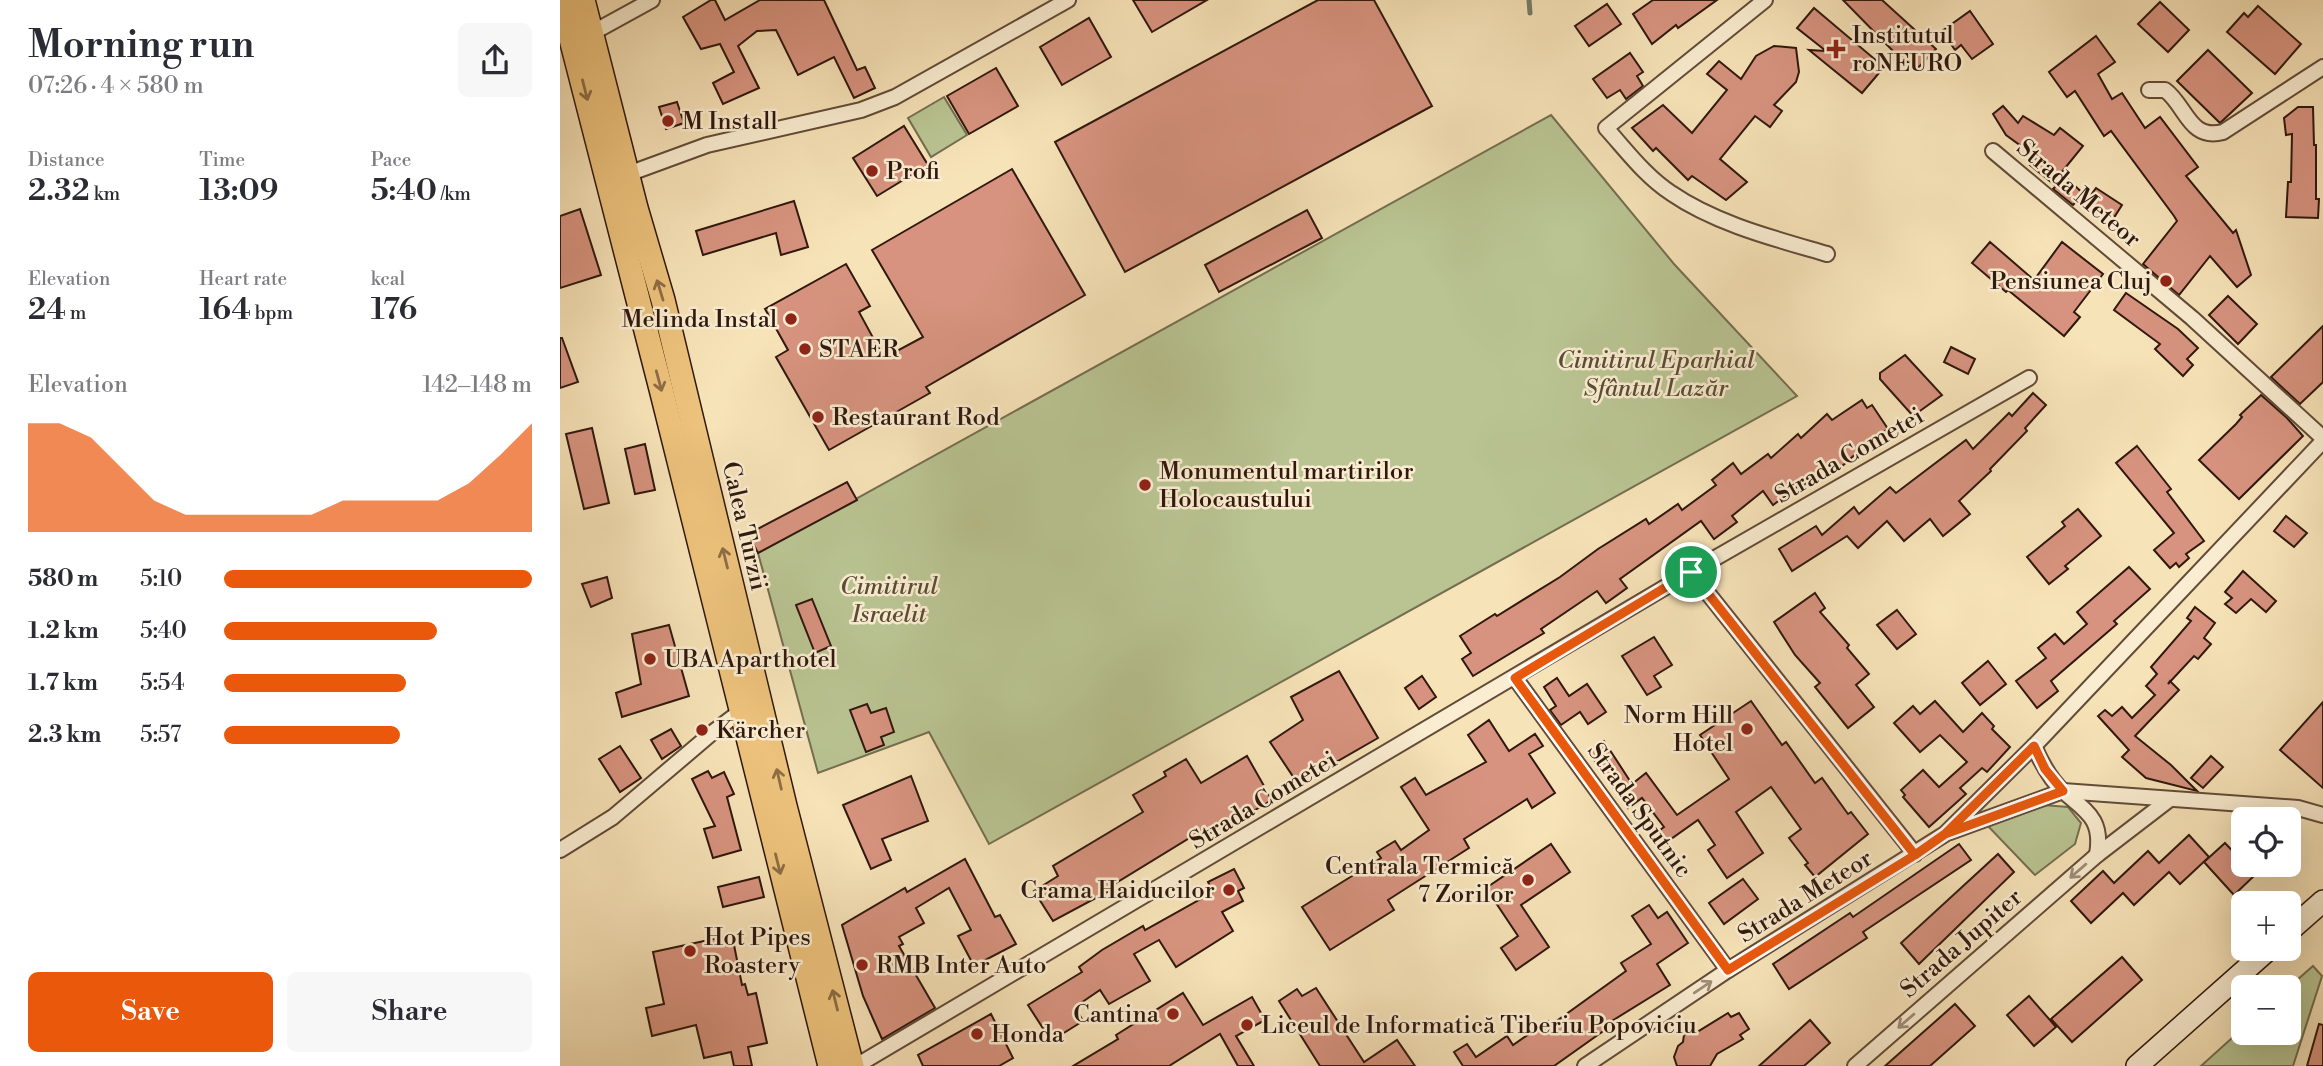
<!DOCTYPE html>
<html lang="en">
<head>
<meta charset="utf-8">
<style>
	:root { --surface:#fff; --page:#f7f7f7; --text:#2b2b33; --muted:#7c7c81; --accent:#ea580c }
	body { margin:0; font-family:"Libre Bodoni",serif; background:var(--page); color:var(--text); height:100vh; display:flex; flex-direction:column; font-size:26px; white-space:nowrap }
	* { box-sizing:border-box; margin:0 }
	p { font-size:23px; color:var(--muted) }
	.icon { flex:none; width:38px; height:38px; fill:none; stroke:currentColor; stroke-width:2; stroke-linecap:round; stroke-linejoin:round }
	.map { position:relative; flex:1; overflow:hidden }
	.side { display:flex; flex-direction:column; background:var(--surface); width:560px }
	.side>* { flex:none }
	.fabs { position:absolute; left:1671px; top:807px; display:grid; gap:14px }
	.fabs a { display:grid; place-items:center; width:70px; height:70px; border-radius:10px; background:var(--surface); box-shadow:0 7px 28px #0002; font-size:35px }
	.pin { position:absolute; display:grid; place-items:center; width:60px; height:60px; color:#fff; margin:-30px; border:4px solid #fff; border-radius:50%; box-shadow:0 2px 7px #0007 }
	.round { display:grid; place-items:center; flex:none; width:74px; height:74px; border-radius:10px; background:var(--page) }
	.overview { display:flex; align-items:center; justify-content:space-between; height:119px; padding:0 28px }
	h1 { font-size:38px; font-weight:600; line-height:52px }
	.metrics { display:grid; grid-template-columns:repeat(3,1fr); gap:10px; height:119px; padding:7px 28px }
	.metrics div { display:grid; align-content:center }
	.metrics b { font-size:30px; font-weight:600 }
	.metrics small { font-size:19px; font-weight:400 }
	.metrics p { font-size:19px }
	.chart { height:196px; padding:14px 28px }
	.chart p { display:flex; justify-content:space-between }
	.chart svg { width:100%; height:126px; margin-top:7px; fill:var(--accent); opacity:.7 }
	.button { display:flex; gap:14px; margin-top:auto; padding:14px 28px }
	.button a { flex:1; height:80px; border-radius:10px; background:var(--accent); color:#fff; font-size:28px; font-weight:600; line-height:80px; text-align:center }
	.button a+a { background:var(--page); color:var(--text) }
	ul { padding:0 28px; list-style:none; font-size:23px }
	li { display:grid; grid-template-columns:112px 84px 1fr; align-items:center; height:52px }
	li i { height:18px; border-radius:9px; background:var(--accent) }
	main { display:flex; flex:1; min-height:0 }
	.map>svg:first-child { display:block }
	.green { fill:#b9c492; stroke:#746e50; stroke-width:2 }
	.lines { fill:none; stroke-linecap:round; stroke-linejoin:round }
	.stream { stroke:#727c6c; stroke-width:5 }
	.building { fill:#d7937f; stroke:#30180e; stroke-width:2 }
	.street-casing { stroke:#624b38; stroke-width:18 }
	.secondary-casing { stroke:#30180e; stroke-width:24 }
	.primary-casing { stroke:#30180e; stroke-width:26 }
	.street { stroke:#faedd1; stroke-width:14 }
	.secondary { stroke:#faedd1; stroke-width:21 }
	.primary { stroke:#ecc27c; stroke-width:23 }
	.oneway { stroke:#8e6d45 }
	.oneway2 { stroke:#9f8d79 }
	.route-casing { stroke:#fff; stroke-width:14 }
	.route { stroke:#ea580c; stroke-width:9 }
	.poi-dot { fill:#8f2418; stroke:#faedd1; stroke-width:2.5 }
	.labels { text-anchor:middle; stroke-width:5; stroke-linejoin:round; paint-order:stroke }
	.poi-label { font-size:24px; fill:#30180e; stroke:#faedd1; text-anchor:start }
	.street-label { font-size:24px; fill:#30180e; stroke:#faedd1 }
	.park-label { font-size:24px; font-style:italic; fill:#594c36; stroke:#faedd1 }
</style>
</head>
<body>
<main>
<section class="side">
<div class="overview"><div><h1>Morning run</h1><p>07:26 · 4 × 580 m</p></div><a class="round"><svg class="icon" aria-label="share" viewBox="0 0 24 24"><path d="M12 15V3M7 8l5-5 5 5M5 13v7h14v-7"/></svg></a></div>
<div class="metrics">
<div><p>Distance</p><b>2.32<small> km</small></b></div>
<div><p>Time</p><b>13:09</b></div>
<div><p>Pace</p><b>5:40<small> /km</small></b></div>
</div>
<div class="metrics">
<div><p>Elevation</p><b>24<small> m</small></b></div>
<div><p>Heart rate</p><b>164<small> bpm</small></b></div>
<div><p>kcal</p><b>176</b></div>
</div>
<div class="chart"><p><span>Elevation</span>142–148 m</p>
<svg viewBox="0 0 160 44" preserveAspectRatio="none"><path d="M0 44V6L10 6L20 11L30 22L40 33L50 38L60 38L70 38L80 38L90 38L100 33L110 33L120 33L130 33L140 27L150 17L160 6V44z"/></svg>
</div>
<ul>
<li><b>580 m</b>5:10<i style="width:100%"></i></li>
<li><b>1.2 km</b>5:40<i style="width:69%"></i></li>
<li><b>1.7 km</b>5:54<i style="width:59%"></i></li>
<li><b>2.3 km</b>5:57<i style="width:57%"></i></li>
</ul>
<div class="button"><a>Save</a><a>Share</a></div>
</section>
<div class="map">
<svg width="1763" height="1066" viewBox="0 0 1763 1066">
	<rect width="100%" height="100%" fill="#f7e3b8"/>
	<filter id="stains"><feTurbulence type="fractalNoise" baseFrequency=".00286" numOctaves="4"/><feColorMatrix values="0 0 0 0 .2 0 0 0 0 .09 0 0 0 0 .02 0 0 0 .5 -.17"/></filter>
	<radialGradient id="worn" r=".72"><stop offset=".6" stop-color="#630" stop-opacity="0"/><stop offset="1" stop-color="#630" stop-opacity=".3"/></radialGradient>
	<g class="green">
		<polygon points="384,97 407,135 371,157 348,118"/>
		<polygon points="991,115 1114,264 1237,396 429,844 369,732 258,773 198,553"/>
		<polygon points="1483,805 1508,807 1521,823 1515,844 1475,875 1425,823"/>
		<polygon points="1753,966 1762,976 1733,1066 1641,1066 1683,1028 1684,1032 1729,1032 1729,987"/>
	</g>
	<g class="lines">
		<polyline class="stream" points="969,0 970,13"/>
	</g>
	<g class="building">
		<polygon points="151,0 155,0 165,20 200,0 264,0 297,70 305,67 315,88 294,98 274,57 238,75 216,30 197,31 178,46 199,88 163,104 153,83 174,72 160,44 141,49 123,17"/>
		<polygon points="573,0 647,0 592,32"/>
		<polygon points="758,0 814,0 872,106 565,272 495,142"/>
		<polygon points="1093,0 1157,0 1118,28 1116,25 1092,44 1073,14"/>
		<polygon points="1283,0 1322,0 1376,49 1356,70 1336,52 1335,53"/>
		<polygon points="1600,2 1629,30 1608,52 1578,24"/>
		<polygon points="1047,4 1061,24 1029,46 1015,26"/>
		<polygon points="1698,6 1741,44 1715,74 1667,32 1684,13 1688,17"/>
		<polygon points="1254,8 1324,67 1302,93 1249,50 1266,51 1237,28"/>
		<polygon points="1410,11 1433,44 1412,59 1401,45 1395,50 1382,31"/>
		<polygon points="529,18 551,57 502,85 480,47"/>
		<polygon points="1536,36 1555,62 1538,74 1552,99 1562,93 1585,128 1600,117 1638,167 1626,176 1673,233 1676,230 1691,275 1677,287 1650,256 1619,295 1583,264 1617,221 1614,216 1551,131 1544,136 1515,91 1507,97 1489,72"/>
		<polygon points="1214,46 1236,48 1239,72 1236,82 1214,105 1222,111 1210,127 1195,116 1160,159 1187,182 1166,200 1132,176 1128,180 1096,148 1093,151 1072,128 1103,105 1132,133 1167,90 1147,74 1159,61 1181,79 1196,56"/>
		<polygon points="1648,50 1692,93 1660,123 1617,81"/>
		<polygon points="1070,53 1083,72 1077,76 1083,86 1066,99 1060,90 1047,98 1033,79"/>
		<polygon points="436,68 458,106 409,134 387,96"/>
		<polygon points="117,102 124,123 106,129 99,107"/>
		<polygon points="1443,106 1458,123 1463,116 1494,135 1500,128 1523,146 1501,173 1528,198 1520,206 1516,202 1513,205 1493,189 1496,186 1470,165 1476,157 1446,135 1433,114"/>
		<polygon points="1738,107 1753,107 1754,145 1756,145 1756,199 1759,199 1758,218 1726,217 1728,182 1731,182 1732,134 1726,135 1724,118"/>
		<polygon points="344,126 368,165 317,196 293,158"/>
		<polygon points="452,169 525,295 366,387 370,393 269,450 216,357 228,350 205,309 286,264 310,306 299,312 324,358 363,337 312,250"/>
		<polygon points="1536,188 1562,205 1555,216 1538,219 1523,206"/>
		<polygon points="234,201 248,247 221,255 216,233 143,255 136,231"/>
		<polygon points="20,209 41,275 0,288 0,216"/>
		<polygon points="747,210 762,238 659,292 645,265"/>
		<polygon points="1430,242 1474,280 1502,242 1543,274 1514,312 1520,317 1504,336 1448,290 1446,292 1412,263"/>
		<polygon points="1566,293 1618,329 1638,348 1627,359 1633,365 1623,376 1595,349 1600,344 1554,310"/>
		<polygon points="1668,296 1697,324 1678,344 1649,315"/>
		<polygon points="1763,326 1763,382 1740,404 1711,377"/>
		<polygon points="0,338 2,338 18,382 0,388"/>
		<polygon points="1391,347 1415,359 1408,374 1384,362"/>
		<polygon points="1345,355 1382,395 1353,416 1320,379 1320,373"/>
		<polygon points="1473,393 1486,405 1465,428 1467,431 1430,469 1431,471 1399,501 1410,514 1383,536 1370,519 1344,541 1327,521 1298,548 1287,536 1232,571 1219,549 1256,526 1262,535 1294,507 1299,514 1330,487 1336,493 1406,440 1413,449 1449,413 1452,416"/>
		<polygon points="1701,395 1727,418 1743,436 1679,499 1639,460 1676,424 1682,417 1680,415"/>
		<polygon points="1302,400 1307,408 1312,405 1328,429 1298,448 1300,450 1280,468 1272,460 1244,485 1243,483 1213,505 1203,491 1172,516 1177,522 1154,539 1141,521 1060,579 1067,588 1046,603 1037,591 981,629 984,633 913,676 902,659 911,653 900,636 935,614 937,616 1000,577 1038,549 1086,519 1089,524 1118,504 1122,510 1156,485 1152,480 1173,463 1181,474 1208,454 1211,458 1238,434 1241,438 1267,414 1272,420"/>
		<polygon points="32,428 49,503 24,509 6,434"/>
		<polygon points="85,444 95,490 75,494 65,449"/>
		<polygon points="1577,446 1611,489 1607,492 1644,541 1626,554 1629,558 1619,567 1616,563 1610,568 1594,550 1614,533 1556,463"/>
		<polygon points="287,482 297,500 198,553 188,534"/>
		<polygon points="1518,509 1541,536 1505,566 1508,569 1489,584 1467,557 1505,526 1502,522"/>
		<polygon points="1726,516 1747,533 1734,547 1714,531"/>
		<polygon points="1569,567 1590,589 1554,621 1557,624 1491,681 1498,691 1477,708 1456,681 1486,658 1478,648 1495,634 1504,644 1527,624 1517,612"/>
		<polygon points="1683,571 1716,601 1706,612 1691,599 1676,613 1665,604 1672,598 1665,592"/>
		<polygon points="47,577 52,598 31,607 22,584"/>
		<polygon points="1255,593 1265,608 1260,612 1289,645 1287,648 1309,674 1296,685 1314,707 1288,728 1255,687 1260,683 1235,655 1214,622"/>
		<polygon points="252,599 271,646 255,653 236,605"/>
		<polygon points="1635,607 1655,623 1644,638 1651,644 1638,659 1634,656 1608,684 1610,681 1619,690 1575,736 1611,765 1637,791 1586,778 1562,757 1569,750 1538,716 1545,710 1552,716 1562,707 1572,718 1595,695 1586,686 1597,674 1591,667 1631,621 1627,618"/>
		<polygon points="1337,610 1356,634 1337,649 1317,625"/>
		<polygon points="109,625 129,696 62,717 56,693 81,684 72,634"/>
		<polygon points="1094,637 1112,665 1094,676 1101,687 1087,695 1062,656"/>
		<polygon points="1428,661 1446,684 1420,705 1402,683"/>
		<polygon points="779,671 818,738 771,765 768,760 736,781 710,742 743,720 731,697"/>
		<polygon points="862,676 876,697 859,709 845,688"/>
		<polygon points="997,678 1009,696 1027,684 1046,712 1028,724 1020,712 1001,725 990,710 996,706 984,687"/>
		<polygon points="1191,701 1222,745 1226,742 1255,783 1262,778 1288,814 1291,812 1308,834 1255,877 1245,865 1248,863 1229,838 1241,829 1211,787 1176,812 1203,853 1167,878 1148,850 1155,845 1138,820 1101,846 1093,835 1104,827 1082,798 1068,808 1028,751 1044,741 1072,784 1086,773 1117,815 1169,779 1140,735"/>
		<polygon points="1375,701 1403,732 1422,713 1434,726 1432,729 1450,747 1427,772 1422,768 1400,788 1406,794 1369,827 1343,797 1345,795 1341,790 1363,770 1379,787 1407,762 1380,735 1360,752 1334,723 1353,706 1360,714"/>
		<polygon points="1763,702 1763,788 1720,750"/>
		<polygon points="307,704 311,713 326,708 334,732 321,737 324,745 306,752 290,710"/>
		<polygon points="929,720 949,751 975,734 983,746 969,754 995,793 972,808 967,799 904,839 909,848 828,900 834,910 770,950 742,907 821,858 817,852 835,841 841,850 869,830 841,787 855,778 866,795 926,762 908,735"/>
		<polygon points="111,729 121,746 102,759 91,740"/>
		<polygon points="60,746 81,778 60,792 39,759"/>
		<polygon points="687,756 712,800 683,817 682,814 644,837 641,831 548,888 549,891 493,921 474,891 498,876 493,866 583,812 573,795 606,776 604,772 626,759 641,783"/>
		<polygon points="1651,756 1663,767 1643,788 1631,778"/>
		<polygon points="148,771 152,778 164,772 174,794 167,797 181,850 153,858 144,829 155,826 132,779"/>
		<polygon points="351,776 368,821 322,839 331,860 311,869 283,805"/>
		<polygon points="1629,835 1649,857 1620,884 1609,872 1574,905 1563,893 1531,923 1511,901 1543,871 1554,883 1588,851 1599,863"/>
		<polygon points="1665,843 1695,875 1674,895 1644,862"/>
		<polygon points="991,844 1010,872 961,905 989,947 956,970 941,948 958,936 926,888"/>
		<polygon points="1399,844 1411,860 1303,932 1307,938 1229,989 1213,964 1290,913 1293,917"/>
		<polygon points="1438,854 1454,872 1359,964 1341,943"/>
		<polygon points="405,859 435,917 440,915 456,944 414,966 398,936 411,930 389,888 356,908 364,923 339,937 343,944 339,946 375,1008 322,1039 303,996 282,925 345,888 347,892"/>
		<polygon points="674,869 684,888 678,891 683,901 662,912 673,931 616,967 599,940 574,954 590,981 549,1004 540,990 515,1007 523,1021 491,1041 468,1005 522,972 519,967 542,950 583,926 585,930 653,892 648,882"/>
		<polygon points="199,877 204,897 163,907 158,887"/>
		<polygon points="1183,879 1198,899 1164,924 1149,903"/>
		<polygon points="1089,905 1098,918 1107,912 1128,943 1097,964 1110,985 1047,1024 1049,1027 994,1066 903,1066 894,1052 907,1044 916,1057 947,1036 953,1045 988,1021 991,1025 1066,971 1061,963 1091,944 1072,916"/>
		<polygon points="172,935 182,985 185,984 188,995 196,993 207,1043 188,1047 192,1066 174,1066 171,1052 144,1058 136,1025 92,1036 86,1008 104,1004 93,952"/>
		<polygon points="1562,957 1582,980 1512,1042 1491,1019"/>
		<polygon points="756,988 804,1062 837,1040 855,1066 760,1066 719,1001 737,989 742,996"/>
		<polygon points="623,993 643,1025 692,997 705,1020 676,1036 694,1066 678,1066 660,1034 609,1066 513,1066 558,1039 556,1035"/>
		<polygon points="1469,996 1496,1027 1474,1046 1447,1015"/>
		<polygon points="1395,1004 1415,1026 1370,1066 1325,1066"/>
		<polygon points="1168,1013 1171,1017 1179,1013 1189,1029 1180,1035 1183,1039 1157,1054 1150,1066 1117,1066 1114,1057 1118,1046 1123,1042 1124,1035 1128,1031 1133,1030 1137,1032"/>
		<polygon points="431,1014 453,1058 439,1066 363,1066 358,1055"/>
		<polygon points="1250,1020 1270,1043 1244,1066 1199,1066"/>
		<polygon points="1759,1024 1763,1025 1763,1066 1747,1066"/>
	</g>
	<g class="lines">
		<defs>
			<g id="street">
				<path d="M1205 0 1046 128C1066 150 1085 176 1111 193 1156 224 1216 239 1267 254"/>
				<polyline points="32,33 92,0"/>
				<path d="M1589 90H1605C1626 105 1629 141 1663 132L1763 67"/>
				<polyline points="1433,151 1632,318 1763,438"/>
				<polyline points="68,174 147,145 301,110 335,97 508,0"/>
				<polyline points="1131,572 1355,854"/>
				<polyline points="955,678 1168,970"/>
				<path d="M1474 746C1481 762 1490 780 1504 792 1527 812 1543 819 1537 855"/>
				<polyline points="1390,832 1503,791 1738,808 1763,815"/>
				<polyline points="0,850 53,817 152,733 181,711"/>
				<polyline points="296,1066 1131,572 1469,378"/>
				<polyline points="1025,1066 1168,970 1385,834 1474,746 1763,441"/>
				<polyline points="1295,1066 1537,855 1610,799"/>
			</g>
			<g id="secondary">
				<polyline points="1729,931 1763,901"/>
				<polyline points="1577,1066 1710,948"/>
			</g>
			<g id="primary">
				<polyline points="1,0 101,389 270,1066"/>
				<polyline points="23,0 76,208 103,300 225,806 292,1066"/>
			</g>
		</defs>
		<use href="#street" class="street-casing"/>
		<use href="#secondary" class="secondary-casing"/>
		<use href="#primary" class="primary-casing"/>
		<use href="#street" class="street"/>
		<use href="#secondary" class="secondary"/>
		<use href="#primary" class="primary"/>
	</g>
	<defs><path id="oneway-shaft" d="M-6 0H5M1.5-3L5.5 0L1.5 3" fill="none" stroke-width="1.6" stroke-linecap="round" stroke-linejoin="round" transform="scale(1.75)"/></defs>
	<g class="oneway">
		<use href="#oneway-shaft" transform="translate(25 90) rotate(76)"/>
		<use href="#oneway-shaft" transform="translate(100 290) rotate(-107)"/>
		<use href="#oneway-shaft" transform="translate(99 381) rotate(75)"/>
		<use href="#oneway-shaft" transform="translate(165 558) rotate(-104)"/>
		<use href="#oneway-shaft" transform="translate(219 779) rotate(-103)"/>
		<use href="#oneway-shaft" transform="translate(218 864) rotate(76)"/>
		<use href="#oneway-shaft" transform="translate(275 1000) rotate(-104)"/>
	</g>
	<g class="oneway2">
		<use href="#oneway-shaft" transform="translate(1518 871) rotate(139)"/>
		<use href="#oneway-shaft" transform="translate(1143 987) rotate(-34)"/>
		<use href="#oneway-shaft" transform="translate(1346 1021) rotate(139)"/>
	</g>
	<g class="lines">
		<defs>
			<polyline id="route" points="1131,572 955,678 1168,970 1355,855 1385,834 1503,791 1485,769 1474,746 1385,834 1355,855 1131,572"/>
		</defs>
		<use href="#route" class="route-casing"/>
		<use href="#route" class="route"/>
	</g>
	<g class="poi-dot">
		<path d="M1272.5 38.5h7v7h7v7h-7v7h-7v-7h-7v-7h7z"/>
		<circle cx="108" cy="121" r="7"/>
		<circle cx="312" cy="171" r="7"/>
		<circle cx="1606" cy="281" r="7"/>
		<circle cx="231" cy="319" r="7"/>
		<circle cx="245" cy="349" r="7"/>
		<circle cx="258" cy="417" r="7"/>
		<circle cx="585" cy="485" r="7"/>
		<circle cx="90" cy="659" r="7"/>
		<circle cx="1187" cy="729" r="7"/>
		<circle cx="142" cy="730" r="7"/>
		<circle cx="968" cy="880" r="7"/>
		<circle cx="669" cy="890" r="7"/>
		<circle cx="130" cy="951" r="7"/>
		<circle cx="302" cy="965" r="7"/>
		<circle cx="613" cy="1014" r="7"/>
		<circle cx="687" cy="1025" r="7"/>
		<circle cx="417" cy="1034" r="7"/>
	</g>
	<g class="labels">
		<g class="poi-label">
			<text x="1292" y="43">Institutul<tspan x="1292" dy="28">roNEURO</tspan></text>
			<text x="122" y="129">M Install</text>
			<text x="326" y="179">Profi</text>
			<text x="1592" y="289" text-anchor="end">Pensiunea Cluj</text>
			<text x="217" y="327" text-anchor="end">Melinda Instal</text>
			<text x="259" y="357">STAER</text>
			<text x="272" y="425">Restaurant Rod</text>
			<text x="599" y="479">Monumentul martirilor<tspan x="599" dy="28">Holocaustului</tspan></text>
			<text x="104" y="667">UBA Aparthotel</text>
			<text x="1173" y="723" text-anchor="end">Norm Hill<tspan x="1173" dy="28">Hotel</tspan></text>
			<text x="156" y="738">Kärcher</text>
			<text x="954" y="874" text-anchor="end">Centrala Termică<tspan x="954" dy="28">7 Zorilor</tspan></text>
			<text x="655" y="898" text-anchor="end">Crama Haiducilor</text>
			<text x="144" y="945">Hot Pipes<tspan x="144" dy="28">Roastery</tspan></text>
			<text x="316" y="973">RMB Inter Auto</text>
			<text x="599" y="1022" text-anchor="end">Cantina</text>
			<text x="701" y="1033">Liceul de Informatică Tiberiu Popoviciu</text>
			<text x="431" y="1042">Honda</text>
		</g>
		<g class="street-label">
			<text transform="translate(1519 193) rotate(40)" y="8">Strada Meteor</text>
			<text transform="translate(1289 455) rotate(-30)" y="8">Strada Cometei</text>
			<text transform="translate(185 526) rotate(77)" y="8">Calea Turzii</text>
			<text transform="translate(703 800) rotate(-31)" y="8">Strada Cometei</text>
			<text transform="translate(1080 810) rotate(54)" y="8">Strada Sputnic</text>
			<text transform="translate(1245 896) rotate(-32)" y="8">Strada Meteor</text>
			<text transform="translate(1401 943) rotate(-41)" y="8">Strada Jupiter</text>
		</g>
		<g class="park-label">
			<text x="1096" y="368">Cimitirul Eparhial<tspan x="1096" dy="28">Sfântul Lazăr</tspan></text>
			<text x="329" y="594">Cimitirul<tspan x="329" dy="28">Israelit</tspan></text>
		</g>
	</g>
	<rect width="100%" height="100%" filter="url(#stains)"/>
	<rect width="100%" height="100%" fill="url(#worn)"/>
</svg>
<div class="fabs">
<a><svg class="icon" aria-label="locate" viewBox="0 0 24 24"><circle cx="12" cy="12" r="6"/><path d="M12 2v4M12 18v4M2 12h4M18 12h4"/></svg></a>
<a>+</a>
<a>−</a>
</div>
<div class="pin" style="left:1131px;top:572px;background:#1e9e55"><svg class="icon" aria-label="arrive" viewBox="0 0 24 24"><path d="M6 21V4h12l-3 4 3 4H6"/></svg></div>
</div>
</main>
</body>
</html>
